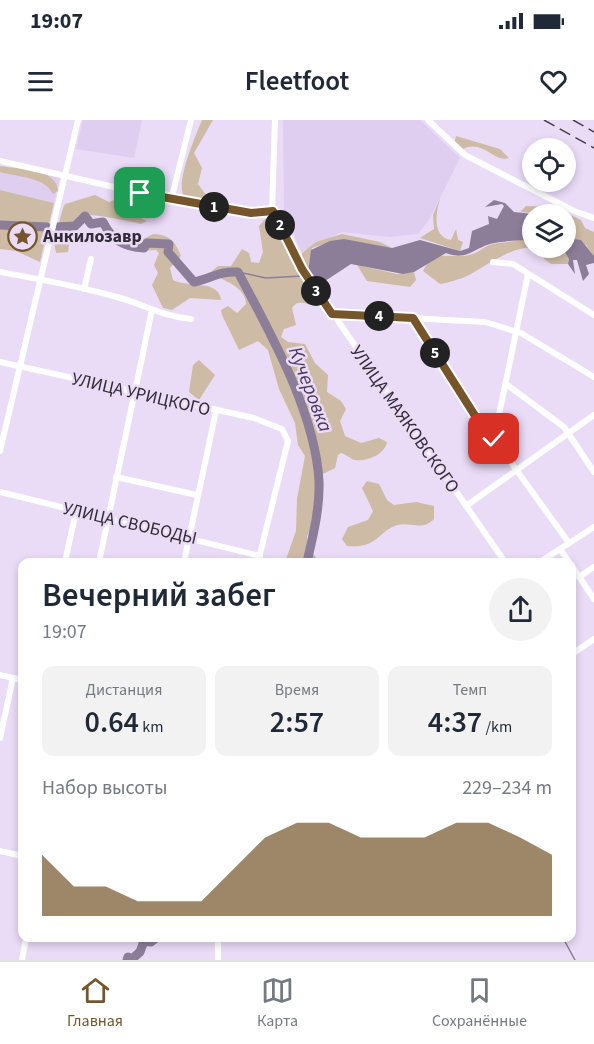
<!DOCTYPE html>
<html lang="ru">
<head>
<meta charset="utf-8">
<style>
	:root { --surface:#fff; --page:#f2f2f3; --text:#1f2937; --muted:#747a83; --line:#e0e1e3; --accent:#76552b }
	body { margin:0; font-family:"Source Sans 3",sans-serif; background:var(--page); color:var(--text); height:100vh; display:flex; flex-direction:column; font-size:22px; white-space:nowrap }
	* { box-sizing:border-box; margin:0 }
	p { font-size:20px; color:var(--muted) }
	.icon { flex:none; width:33px; height:33px; fill:none; stroke:currentColor; stroke-width:2; stroke-linecap:round; stroke-linejoin:round }
	.map { position:relative; flex:1; overflow:hidden }
	.drawer { position:absolute; left:18px; top:438px; width:558px; height:384px; display:flex; flex-direction:column; background:var(--surface); border-radius:12px; box-shadow:0 3px 9px #0003 }
	.drawer>* { flex:none }
	.fabs { position:absolute; left:522px; top:18px; display:grid; gap:12px }
	.fabs a { display:grid; place-items:center; width:54px; height:54px; border-radius:50%; background:var(--surface); box-shadow:0 3px 9px #0003; font-size:30px }
	.pin { position:absolute; display:grid; place-items:center; width:51px; height:51px; color:#fff; margin:-26px; border-radius:12px; box-shadow:0 3px 9px #0006 }
	.km { position:absolute; width:30px; height:30px; margin:-15px; border-radius:50%; background:#222; color:#fff; font-size:16px; line-height:30px; text-align:center }
	.round { display:grid; place-items:center; flex:none; width:63px; height:63px; border-radius:32px; background:var(--page) }
	.headline { display:flex; align-items:center; justify-content:space-between; height:102px; padding:0 24px }
	h1 { font-size:33px; font-weight:600; line-height:45px }
	.figures { display:grid; grid-template-columns:repeat(3,1fr); gap:9px; height:102px; padding:6px 24px }
	.figures div { display:grid; align-content:center; border-radius:12px; background:var(--page); text-align:center }
	.figures b { font-size:30px; font-weight:600 }
	.figures small { font-size:16px; font-weight:400 }
	.figures p { font-size:16px }
	.chart { height:168px; padding:12px 24px }
	.chart p { display:flex; justify-content:space-between }
	.chart svg { width:100%; height:108px; margin-top:6px; fill:var(--accent); opacity:.7 }
	.status { display:flex; justify-content:space-between; align-items:center; height:42px; padding:0 30px; background:var(--surface); direction:ltr }
	.status svg { height:16px; fill:currentColor }
	header { display:flex; justify-content:space-between; align-items:center; height:78px; padding:0 24px; background:var(--surface); font-size:27px; font-weight:600 }
	.tabs { display:flex; justify-content:space-around; align-items:center; height:84px; border-top:2px solid var(--line); background:var(--surface); font-size:16px; color:var(--muted) }
	.tabs a { display:grid; justify-items:center; gap:3px }
	.tabs .active { color:var(--accent) }
	.map>svg:first-child { display:block }
	.built { fill:#e0cef0 }
	.green { fill:#cebba5 }
	.water { fill:#8c7e98 }
	.lines { fill:none; stroke-linecap:round; stroke-linejoin:round }
	.stream { stroke:#8c7e98; stroke-width:1.5 }
	.river { stroke:#8c7e98; stroke-width:9 }
	.street { stroke:#fff; stroke-width:6 }
	.rail { stroke:#47404c; stroke-width:1.5; stroke-dasharray:12 6; stroke-linecap:butt }
	.route-casing { stroke:#fff; stroke-width:12 }
	.route { stroke:#76552b; stroke-width:8 }
	.labels { text-anchor:middle; stroke-width:5; stroke-linejoin:round; paint-order:stroke }
	.poi-label { font-size:18px; font-weight:bold; fill:#312c36; stroke:#eadbf7; text-anchor:start }
	.street-label { font-size:18px; fill:#312c36; stroke:#eadbf7 }
	.water-label { font-size:20px; font-style:italic; fill:#4d375f; stroke:#eadbf7 }
</style>
</head>
<body>
<div class="status"><b>19:07</b><svg viewBox="0 0 49 12"><path d="M0 12V9h3v3zM5 12V6h3v6zM10 12V3h3v9zM15 12V0h3v12zM26 1h20v11H26zM47 4h2v5h-2z"/></svg></div>
<header><svg class="icon" aria-label="menu" viewBox="0 0 24 24"><path d="M4 6h16M4 12h16M4 18h16"/></svg>Fleetfoot<svg class="icon" aria-label="heart" viewBox="0 0 24 24"><path d="M12 20l-8-8c-3-5 5-10 8-4 3-6 11-1 8 4z"/></svg></header>
<div class="map">
<svg width="594" height="840" viewBox="0 0 594 840">
	<rect width="100%" height="100%" fill="#eadbf7"/>
	<g class="built">
		<polygon points="83,0 142,0 134,38 76,29"/>
		<polygon points="283,0 420,0 460,38 429,100 418,114 390,117 342,112 301,132 284,90"/>
		<polygon points="0,46 60,58 54,83 0,70"/>
	</g>
	<g class="green">
		<path d="M202 0H213L194 33 202 48 198 64 206 75 205 79 196 80 184 76C175 62 196 15 202 0Z"/>
		<path d="M456 16 500 29 509 38C493 43 484 19 463 29L454 24Z"/>
		<path d="M0 46C18 49 57 48 58 71L53 74C45 57 18 57 0 52Z"/>
		<polygon points="0,70 54,83 40,142 16,131 0,129"/>
		<path d="M95 75 109 82 124 76 131 81 132 94 147 101 141 104C132 101 90 94 81 94L72 103 68 132 56 133 54 121 63 88 65 84Z"/>
		<path d="M441 76C436 90 431 117 451 120L456 109 458 120 463 122 460 131 420 118 434 109 433 95Z"/>
		<polygon points="526,86 553,87 581,100 585,108 594,112 594,136 586,125 573,119 566,111 566,94 520,92"/>
		<path d="M269 98 276 104 290 139 316 179 315 184C306 186 299 178 292 188L296 205 284 209 281 217 288 222 305 224 315 243 328 255 327 272 341 281 346 289 340 301 345 316 361 323 379 318 387 322C385 334 367 342 355 340 350 339 346 334 341 333L338 335 335 348 323 354 320 362 319 393 307 416V425L317 439 315 442H285L296 411 297 379 305 336 298 325 295 303 279 269 268 230 258 221 239 230 222 195 221 190 228 186 237 193 246 184C246 168 226 161 213 155L212 151 218 146H231L242 129 249 133 251 142 259 143 263 132 259 106 265 99Z"/>
		<path d="M153 114C170 115 175 121 181 136L170 148 173 160C187 168 219 159 221 180L190 178 172 190 163 188 152 165 158 153 154 145 159 133 156 130 139 131 134 128V124Z"/>
		<path d="M342 114 380 122 392 128C360 124 344 116 312 128L308 152 302 141V133L316 122Z"/>
		<path d="M522 119 532 121V128H565L569 139 568 144H551L544 139 543 130C522 118 485 147 467 156 460 159 448 163 440 164L423 151C435 126 454 141 473 134 479 132 484 127 489 125 497 122 511 123 522 119Z"/>
		<polygon points="357,145 397,154 414,152 416,160 410,167 367,161"/>
		<polygon points="199,240 215,255 199,280 189,272 193,245"/>
		<path d="M367 361 379 364 387 380 394 385 416 382 434 386V399C423 411 411 402 398 405 378 410 379 429 347 426L342 419 348 407 368 400 373 391 362 368Z"/>
	</g>
	<g class="water">
		<path d="M494 80 505 83 514 92 534 94 532 121C525 119 498 122 490 124 473 129 466 141 446 133L414 152 403 154 351 144 322 163 308 152 311 130 330 121 344 119 392 128 420 120 460 131 469 128 472 111 489 104 488 96 497 99 504 86 502 84 485 87Z"/>
		<polygon points="566,111 573,119 581,120 594,136 594,143 586,145 589,154 583,161 577,140 573,140 575,154 568,144 569,139 564,130"/>
	</g>
	<g class="lines">
		<g class="stream">
			<polyline points="238,152 266,158 302,156"/>
			<polyline points="563,818 575,840"/>
		</g>
		<g class="river">
			<polyline points="0,105 47,107"/>
			<path d="M57 107 75 106 85 96 91 104 103 102C112 120 124 127 144 128L147 123 169 124 168 132 194 162C213 158 218 151 238 152 270 213 315 291 319 361 320 388 313 416 307 442"/>
			<polyline points="127,840 128,837 132,839 140,832 144,821 151,822 156,818"/>
		</g>
		<g class="street">
			<polyline points="275,0 272,91 302,149 505,442"/>
			<polyline points="428,0 465,35 574,91 594,98"/>
			<polyline points="0,41 171,80 251,93 272,91"/>
			<polyline points="171,80 191,0"/>
			<polyline points="493,142 513,144 594,195"/>
			<path d="M0 152C39 159 79 166 117 177 143 184 164 197 191 199"/>
			<polyline points="84,169 91,139"/>
			<polyline points="332,194 485,202 521,213 594,257"/>
			<polyline points="413,198 486,313 494,319 569,423"/>
			<polyline points="0,242 254,298 282,309 288,321 258,442"/>
			<polyline points="506,264 564,307 594,352"/>
			<polyline points="494,319 528,154"/>
			<polyline points="0,331 78,0"/>
			<polyline points="116,357 197,375"/>
			<polyline points="0,372 260,436"/>
			<polyline points="466,386 594,295"/>
			<polyline points="560,429 569,442"/>
			<polyline points="65,442 76,391"/>
			<polyline points="99,442 152,190"/>
			<polyline points="184,442 216,291"/>
			<polyline points="540,442 594,407"/>
			<polyline points="572,446 594,479"/>
			<polyline points="579,457 594,447"/>
			<polyline points="572,534 594,519"/>
			<polyline points="0,555 22,560"/>
			<polyline points="0,618 13,558"/>
			<polyline points="0,731 22,736"/>
			<polyline points="218,818 218,840"/>
			<polyline points="22,840 26,818"/>
		</g>
		<g class="rail">
			<polyline points="544,0 594,28"/>
			<polyline points="573,0 594,12"/>
		</g>
	</g>
	<g class="lines">
		<defs>
			<polyline id="route" points="140,73 251,93 273,91 302,149 332,194 413,198 486,313 494,319"/>
		</defs>
		<use href="#route" class="route-casing"/>
		<use href="#route" class="route"/>
	</g>
	<defs>
		<symbol id="sight-ring" viewBox="-11 -11 22 22"><circle r="9.5" fill="#eadbf7" stroke="#76552b" stroke-width="1.5"/><path d="M0-6L1.8-2.2L6-1.7L2.9 1.2L3.7 5.4L0 3.3L-3.7 5.4L-2.9 1.2L-6-1.7L-1.8-2.2Z" fill="#76552b"/></symbol>
	</defs>
	<g fill-rule="evenodd">
		<use href="#sight-ring" x="6" y="100" width="33" height="33"/>
	</g>
	<g class="labels">
		<g class="poi-label">
			<text x="43" y="122">Анкилозавр</text>
		</g>
		<g class="street-label">
			<text transform="translate(141 274) rotate(13)" y="6">УЛИЦА УРИЦКОГО</text>
			<text transform="translate(405 299) rotate(55)" y="6">УЛИЦА МАЯКОВСКОГО</text>
			<text transform="translate(130 403) rotate(13)" y="6">УЛИЦА СВОБОДЫ</text>
		</g>
		<g class="water-label">
			<text transform="translate(311 269) rotate(69)" y="7">Кучеровка</text>
		</g>
	</g>
</svg>
<div class="fabs">
<a><svg class="icon" aria-label="locate" viewBox="0 0 24 24"><circle cx="12" cy="12" r="6"/><path d="M12 2v4M12 18v4M2 12h4M18 12h4"/></svg></a>
<a><svg class="icon" aria-label="layers" viewBox="0 0 24 24"><path d="M12 4l9 5-9 5-9-5zM3 14l9 5 9-5"/></svg></a>
</div>
<div class="pin" style="left:140px;top:73px;background:#1e9e55"><svg class="icon" aria-label="arrive" viewBox="0 0 24 24"><path d="M6 21V4h12l-3 4 3 4H6"/></svg></div>
<div class="pin" style="left:494px;top:319px;background:#d93025"><svg class="icon" aria-label="check" viewBox="0 0 24 24"><path d="M5 12l5 5 9-10"/></svg></div>
<b class="km" style="left:214px;top:87px">1</b>
<b class="km" style="left:280px;top:105px">2</b>
<b class="km" style="left:316px;top:171px">3</b>
<b class="km" style="left:379px;top:196px">4</b>
<b class="km" style="left:435px;top:233px">5</b>
<section class="drawer">
<div class="headline"><div><h1>Вечерний забег</h1><p>19:07</p></div><a class="round"><svg class="icon" aria-label="share" viewBox="0 0 24 24"><path d="M12 15V3M7 8l5-5 5 5M5 13v7h14v-7"/></svg></a></div>
<div class="figures">
<div><p>Дистанция</p><b>0.64<small> km</small></b></div>
<div><p>Время</p><b>2:57</b></div>
<div><p>Темп</p><b>4:37<small> /km</small></b></div>
</div>
<div class="chart"><p><span>Набор высоты</span>229–234 m</p>
<svg viewBox="0 0 160 44" preserveAspectRatio="none"><path d="M0 44V19L10 32L20 32L30 38L40 38L50 38L60 25L70 12L80 6L90 6L100 12L110 12L120 12L130 6L140 6L150 12L160 19V44z"/></svg>
</div>
</section>
</div>
<nav class="tabs">
<a class="active"><svg class="icon" aria-label="home" viewBox="0 0 24 24"><path d="M3 11l9-7 9 7M6 9v11h12V9"/></svg>Главная</a>
<a><svg class="icon" aria-label="map" viewBox="0 0 24 24"><path d="M3 6l6-2 6 2 6-2v14l-6 2-6-2-6 2zM9 4v14M15 6v14"/></svg>Карта</a>
<a><svg class="icon" aria-label="saved" viewBox="0 0 24 24"><path d="M7 4h10v16l-5-4-5 4z"/></svg>Сохранённые</a>
</nav>
</body>
</html>
